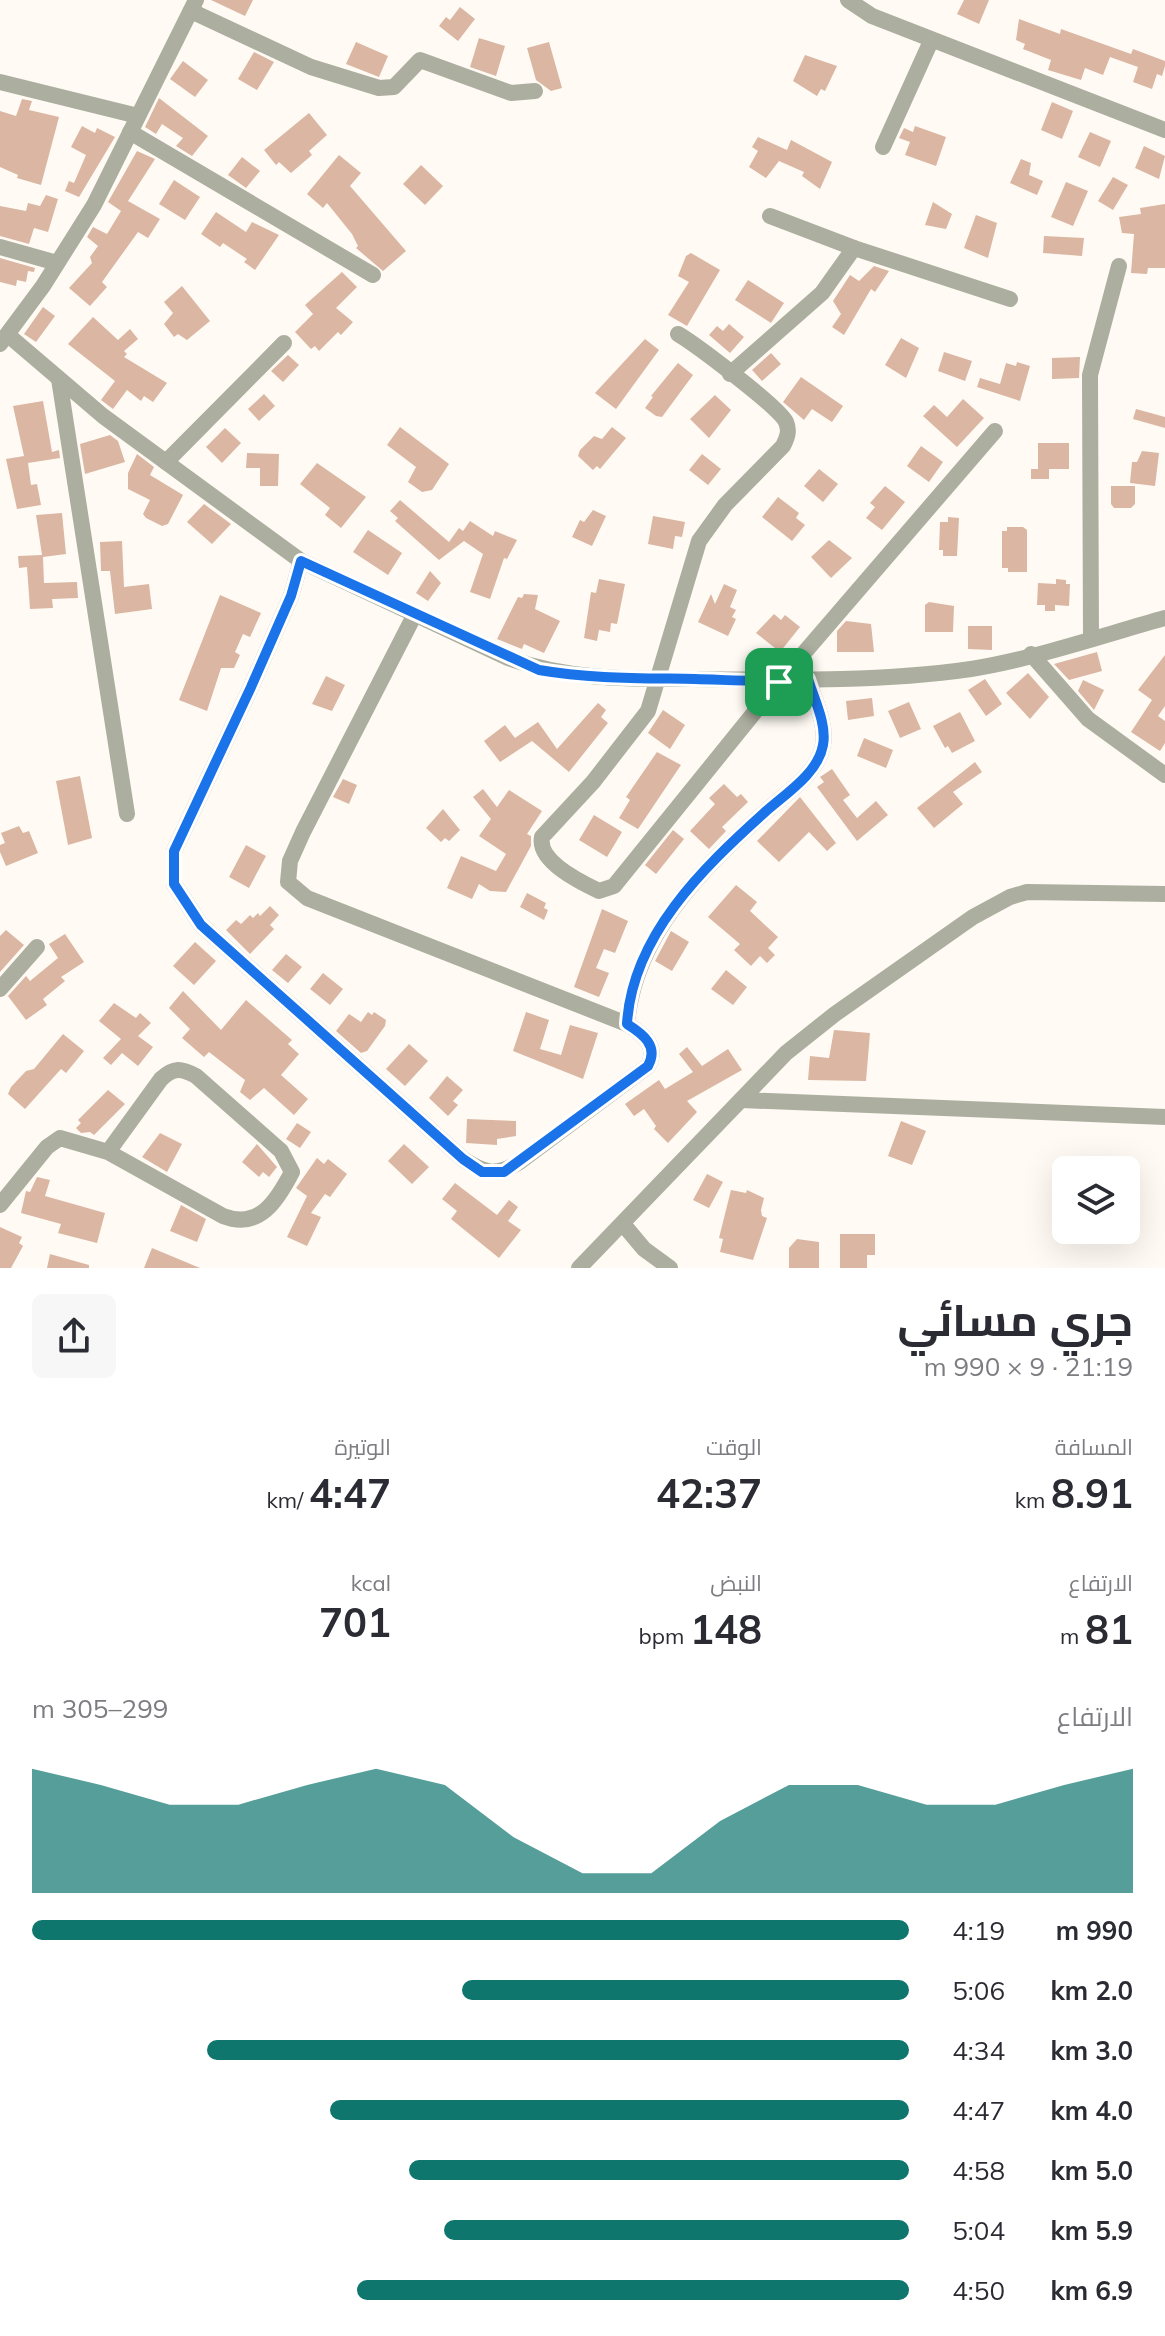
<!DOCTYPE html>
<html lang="ar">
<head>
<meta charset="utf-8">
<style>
	:root { --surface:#fff; --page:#f7f7f7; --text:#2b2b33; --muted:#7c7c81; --accent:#0f766e }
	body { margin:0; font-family:Mulish,Cairo,sans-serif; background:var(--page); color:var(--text); direction:rtl; height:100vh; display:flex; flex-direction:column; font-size:30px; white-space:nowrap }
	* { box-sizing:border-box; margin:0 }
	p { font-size:26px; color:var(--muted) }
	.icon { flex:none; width:44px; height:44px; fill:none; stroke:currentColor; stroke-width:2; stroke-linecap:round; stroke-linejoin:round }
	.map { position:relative; height:1268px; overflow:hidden; direction:ltr }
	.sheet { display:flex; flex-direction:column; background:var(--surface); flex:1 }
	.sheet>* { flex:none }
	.buttons { position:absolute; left:1052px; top:1156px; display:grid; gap:16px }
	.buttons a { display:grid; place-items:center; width:88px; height:88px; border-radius:12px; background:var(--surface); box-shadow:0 8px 32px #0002; font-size:40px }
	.pin { position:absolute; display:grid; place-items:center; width:68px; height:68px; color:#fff; margin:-34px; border-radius:16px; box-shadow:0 4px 12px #0006 }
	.round { display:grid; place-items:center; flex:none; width:84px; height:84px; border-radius:12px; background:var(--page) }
	.head { display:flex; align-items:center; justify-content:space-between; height:136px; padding:0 32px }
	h1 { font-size:44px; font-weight:700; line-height:60px }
	.stats { display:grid; grid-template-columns:repeat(3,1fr); gap:12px; height:136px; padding:8px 32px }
	.stats div { display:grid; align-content:center }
	.stats b { font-size:40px; font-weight:700 }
	.stats small { font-size:22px; font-weight:400 }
	.stats p { font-size:22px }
	.chart { height:224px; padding:16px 32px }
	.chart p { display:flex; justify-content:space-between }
	.chart svg { width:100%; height:144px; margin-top:8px; fill:var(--accent); opacity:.7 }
	ul { padding:0 32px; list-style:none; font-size:26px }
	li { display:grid; grid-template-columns:128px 96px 1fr; align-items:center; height:60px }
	li i { height:20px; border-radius:10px; background:var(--accent) }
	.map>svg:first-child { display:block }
	.building { fill:#dbb6a2 }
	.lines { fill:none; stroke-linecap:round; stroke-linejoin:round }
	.minor { stroke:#acae9f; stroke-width:16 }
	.route-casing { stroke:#fff; stroke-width:16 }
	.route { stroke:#1a73e8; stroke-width:10 }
</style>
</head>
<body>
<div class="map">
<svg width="1165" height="1268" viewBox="0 0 1165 1268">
	<rect width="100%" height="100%" fill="#fffbf4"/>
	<g class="building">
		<polygon points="211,0 253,0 245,16"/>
		<polygon points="964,0 989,0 979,24 957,14"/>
		<polygon points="460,7 475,19 458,41 439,26 446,17 450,20"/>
		<polygon points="1019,19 1060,34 1061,29 1131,54 1133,49 1165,61 1165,66 1162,76 1157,74 1152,89 1133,82 1138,67 1110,57 1103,75 1085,68 1081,80 1048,70 1051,60 1023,49 1025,44 1016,40"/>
		<polygon points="479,38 505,46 496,76 470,67"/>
		<polygon points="356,42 388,56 379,77 346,64"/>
		<polygon points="549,42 562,88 551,91 536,80 527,48"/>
		<polygon points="254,52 274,62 257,90 238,79"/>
		<polygon points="805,55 837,66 825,91 821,89 817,96 793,81"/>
		<polygon points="183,61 208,80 195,97 170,79"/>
		<polygon points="159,98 208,136 192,156 176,146 183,138 162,124 156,134 145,127"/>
		<polygon points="22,99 32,101 29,110 59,117 41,185 17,178 18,175 0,167 0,111 16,116"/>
		<polygon points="1052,102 1073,111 1062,139 1041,130"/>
		<polygon points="309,113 327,135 309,151 312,155 291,173 279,162 276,165 264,150"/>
		<polygon points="82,126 95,133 97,128 115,137 79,197 65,191 69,181 74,183 86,155 71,147"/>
		<polygon points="915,126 946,137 936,166 905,155 910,142 899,138 904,128 913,132"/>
		<polygon points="1090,132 1111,141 1100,167 1078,157"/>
		<polygon points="758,137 787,150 791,140 832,162 820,189 802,176 804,172 779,161 766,178 749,167 758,151 752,147"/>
		<polygon points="1144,146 1165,156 1159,179 1135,168"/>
		<polygon points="137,151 155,159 128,201 160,219 148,238 138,232 102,282 107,287 90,306 69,288 92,263 90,257 98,246 87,237 93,227 107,234 121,211 108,202"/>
		<polygon points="339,155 361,173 350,186 406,251 383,271 356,248 358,246 352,234 327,203 323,208 307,194"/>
		<polygon points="242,157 260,171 246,188 228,175"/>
		<polygon points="1021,159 1031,163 1029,175 1043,181 1037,195 1010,183"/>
		<polygon points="421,165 443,186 425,205 403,184"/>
		<polygon points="1113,177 1128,185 1113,210 1098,201"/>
		<polygon points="174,180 200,197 185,220 159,204"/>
		<polygon points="1066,182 1088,191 1073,226 1051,217"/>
		<polygon points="46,195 58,199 48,232 34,228 29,244 0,236 0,206 26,211 28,203 40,206"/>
		<polygon points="933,202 952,214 946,229 925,225"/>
		<polygon points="1165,204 1165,268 1148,268 1147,274 1131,273 1134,234 1122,233 1119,217 1141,214 1140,208"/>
		<polygon points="216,212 246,232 252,222 279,235 255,270 244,262 247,259 223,243 220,247 201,234"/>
		<polygon points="976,215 997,223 988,258 964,248"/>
		<polygon points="1044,236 1084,238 1082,256 1043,253"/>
		<polygon points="691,253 720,270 687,326 668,315 689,282 678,276 686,256"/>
		<polygon points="0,258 35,268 34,272 28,271 26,282 17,280 16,286 0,282"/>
		<polygon points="874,266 889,271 875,292 871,289 844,335 832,327 841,314 833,301 850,275 859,281"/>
		<polygon points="342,272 357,287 336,308 353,322 341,335 338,332 319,351 315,346 311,349 295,332 313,314 305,305"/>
		<polygon points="748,280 784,303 771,323 735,300"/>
		<polygon points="182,286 210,321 187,340 178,334 174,337 164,324 173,313 164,302"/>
		<polygon points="43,307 55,316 36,342 24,334"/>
		<polygon points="93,317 118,340 130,329 138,339 124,351 127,354 124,357 167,383 153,402 144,396 141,401 127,390 113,409 101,400 115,381 68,344"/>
		<polygon points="729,324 744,337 730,353 709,335 717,326 723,331"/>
		<polygon points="901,338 919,348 906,378 885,365"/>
		<polygon points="645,339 659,350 616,409 595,393"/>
		<polygon points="944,352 972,361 965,381 938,371"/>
		<polygon points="771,353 781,364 762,381 752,370"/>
		<polygon points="288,355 299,365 283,382 271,371"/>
		<polygon points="1080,357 1079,378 1052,379 1052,358"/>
		<polygon points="1017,362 1030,366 1020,401 977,387 980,378 1000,384 1006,363 1016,366"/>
		<polygon points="678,363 693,375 662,417 656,416 645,408 653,397 651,396"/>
		<polygon points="801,377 843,406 832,422 812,409 804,420 783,402"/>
		<polygon points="264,394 275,406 259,421 248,409"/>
		<polygon points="715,395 731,410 709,438 690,419"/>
		<polygon points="963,399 984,418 957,447 923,416 934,405 947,417"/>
		<polygon points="43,401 52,452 59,450 60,458 28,463 31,485 37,484 41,505 17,509 6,459 24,456 13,406"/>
		<polygon points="1136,409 1165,417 1165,428 1133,419"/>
		<polygon points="400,427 449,464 432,490 422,492 408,482 416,467 387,445"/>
		<polygon points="612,427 626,438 600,469 597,466 593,470 578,456 580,450 594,436 602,439"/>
		<polygon points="225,428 241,443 222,463 206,447"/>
		<polygon points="110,435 118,441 125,462 85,474 80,444"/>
		<polygon points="1038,443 1069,443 1069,469 1049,469 1049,479 1031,479 1031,469 1038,469"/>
		<polygon points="921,446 943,462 929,482 907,466"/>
		<polygon points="1142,451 1159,453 1155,486 1130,483 1132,462 1137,462"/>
		<polygon points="247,453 279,454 278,486 260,486 260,468 246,468"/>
		<polygon points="137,454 154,467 150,475 183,495 168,524 162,526 146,518 143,514 150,500 128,489 128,473"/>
		<polygon points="702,454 721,469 708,485 689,470"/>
		<polygon points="317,463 366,497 341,528 325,515 330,508 300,484"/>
		<polygon points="819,469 838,484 823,502 804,486"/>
		<polygon points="885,486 905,502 882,530 866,518 875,507 870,503"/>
		<polygon points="1111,486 1135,486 1135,504 1131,508 1114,508 1111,504"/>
		<polygon points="778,497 799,513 796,518 805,525 792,541 762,517"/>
		<polygon points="400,500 449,542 459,528 463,531 470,521 493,536 495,531 517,540 507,559 504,558 490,599 470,592 483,554 464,541 439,560 395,521 398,518 390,511"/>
		<polygon points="204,504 231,524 212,544 187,522"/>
		<polygon points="593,510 606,516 592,546 572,537 580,520 584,522"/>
		<polygon points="62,513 66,554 43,557 44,583 77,582 78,598 52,599 53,608 30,609 27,567 19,568 18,556 42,555 36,515"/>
		<polygon points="653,516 685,522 682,537 675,536 673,549 648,544"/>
		<polygon points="948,517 959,518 957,556 943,556 943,550 939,550 940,522 948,522"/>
		<polygon points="1007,527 1023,527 1027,530 1027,572 1008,572 1008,568 1002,568 1002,531 1007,531"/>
		<polygon points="368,530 402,553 388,575 353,552"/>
		<polygon points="829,540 852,558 831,578 811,557"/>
		<polygon points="122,541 124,587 149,584 152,609 115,614 110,571 101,571 100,542"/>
		<polygon points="430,571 441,583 428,601 416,593"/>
		<polygon points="599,579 625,584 617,624 611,623 610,632 599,630 597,641 584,638 591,592 596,593"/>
		<polygon points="1056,579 1066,580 1066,584 1070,584 1069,606 1055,605 1055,611 1045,611 1045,605 1037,605 1038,583 1056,584"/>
		<polygon points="724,584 737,590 730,607 736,610 732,617 736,619 728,636 698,622 711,594 715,604"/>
		<polygon points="524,594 538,595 535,609 560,621 544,653 524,644 522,649 497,639 518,597 522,598"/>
		<polygon points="220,595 261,613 250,637 243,634 235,652 240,655 234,668 221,668 207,711 179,700"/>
		<polygon points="929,602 954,606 953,632 925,632 925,605"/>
		<polygon points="774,614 781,620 785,615 800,627 780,652 756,633"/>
		<polygon points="846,621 871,624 874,652 837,652 837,631"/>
		<polygon points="968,626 992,626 992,650 968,649"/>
		<polygon points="1097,652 1102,671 1069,680 1054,664"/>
		<polygon points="1165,655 1165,706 1158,716 1165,721 1165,743 1160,751 1131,732 1152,700 1138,690"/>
		<polygon points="1028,673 1049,697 1030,719 1006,693"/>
		<polygon points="326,676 345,685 332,711 312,704"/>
		<polygon points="985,679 1002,704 986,716 968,690"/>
		<polygon points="1083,680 1104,690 1094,710 1078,691"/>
		<polygon points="872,698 874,716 848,720 846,701"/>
		<polygon points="909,702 921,729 900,738 888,711"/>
		<polygon points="598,703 606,710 601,717 608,723 569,772 532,741 500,762 484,741 505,725 515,738 538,722 557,749"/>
		<polygon points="663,710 685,725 670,749 648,733"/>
		<polygon points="960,712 975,741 952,753 948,746 945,748 933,726"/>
		<polygon points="864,738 893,750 886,768 857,756"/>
		<polygon points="657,752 681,765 638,829 619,818 630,800 626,797"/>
		<polygon points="975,762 982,772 953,792 963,804 934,828 917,808"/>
		<polygon points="832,769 850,795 843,800 857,818 876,801 888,815 857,841 817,787 824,782 820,777"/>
		<polygon points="80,776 92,838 68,845 56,781"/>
		<polygon points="343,779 357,785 349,804 333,797"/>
		<polygon points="724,784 737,797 741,794 748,802 722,827 726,831 709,849 690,831 715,804 709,798"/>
		<polygon points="483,789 497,807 509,790 542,811 527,834 531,836 531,846 506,892 490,891 479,884 472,899 447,888 461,856 496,871 506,854 479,836 491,819 473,797"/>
		<polygon points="800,797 836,843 827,851 809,832 779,862 757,841"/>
		<polygon points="443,809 460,830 449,841 445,838 441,842 426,828"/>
		<polygon points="594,815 622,832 607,857 579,840"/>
		<polygon points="19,826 23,833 29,831 38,853 6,866 0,852 0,845 5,843 1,833"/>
		<polygon points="673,830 684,839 656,874 645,865"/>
		<polygon points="246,845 266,856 249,888 229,877"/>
		<polygon points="736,885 757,902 750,911 778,937 768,948 775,955 767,963 760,956 751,966 734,950 740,944 708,917"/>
		<polygon points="527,893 546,903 544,908 548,910 544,920 520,907"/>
		<polygon points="270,906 279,915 270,925 274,929 250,954 226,930 236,920 241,924 250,915 253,918 258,913 260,916"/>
		<polygon points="602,909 628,921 615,953 604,949 596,968 609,973 599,997 574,987"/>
		<polygon points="6,930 24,945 0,972 0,936"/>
		<polygon points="671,931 689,942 672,971 655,961"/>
		<polygon points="65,934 84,962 61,977 65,981 43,999 47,1005 26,1020 8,996 26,976 30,981 58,958 49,944"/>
		<polygon points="195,942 216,961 194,985 173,966"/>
		<polygon points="286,954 302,967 288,983 272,970"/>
		<polygon points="726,970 747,987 733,1005 711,989"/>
		<polygon points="323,973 343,989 330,1005 310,989"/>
		<polygon points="183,991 221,1030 246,1000 292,1040 288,1044 299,1054 281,1075 308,1099 294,1115 264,1088 250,1100 240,1092 245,1080 209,1052 204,1057 182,1038 190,1029 169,1008"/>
		<polygon points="114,1003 136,1018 140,1013 151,1023 138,1036 153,1047 138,1066 122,1053 111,1065 103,1058 121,1039 99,1021"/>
		<polygon points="368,1012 372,1015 374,1012 386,1020 385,1026 367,1051 361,1053 336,1031 349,1014 361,1022"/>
		<polygon points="526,1012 549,1020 540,1049 561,1055 570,1025 598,1033 583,1079 513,1051"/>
		<polygon points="834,1030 870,1033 866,1081 808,1080 810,1056 829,1058"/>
		<polygon points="63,1034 84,1051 66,1073 61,1069 25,1109 8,1094 11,1087 26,1071 34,1069"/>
		<polygon points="409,1044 428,1061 405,1086 386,1069"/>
		<polygon points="687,1047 702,1066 728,1049 742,1070 687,1101 697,1112 668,1143 654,1129 656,1126 644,1109 634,1116 625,1104 659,1080 665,1089 693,1072 679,1054"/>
		<polygon points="447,1076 463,1090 453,1101 458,1105 448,1116 429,1098"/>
		<polygon points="108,1090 125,1104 94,1135 90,1132 81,1133 76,1128 81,1123 78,1120"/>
		<polygon points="467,1119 516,1121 516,1136 497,1139 497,1145 466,1143"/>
		<polygon points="901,1121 926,1131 912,1165 888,1156"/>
		<polygon points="297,1123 311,1132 300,1148 286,1139"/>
		<polygon points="160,1133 182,1144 167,1172 142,1157"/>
		<polygon points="257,1144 277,1167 269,1177 263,1172 259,1177 242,1162"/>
		<polygon points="404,1144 429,1167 412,1184 388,1161"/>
		<polygon points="317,1158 324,1164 328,1159 347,1174 330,1197 325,1194 311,1213 321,1217 307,1246 287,1237 307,1196 296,1188"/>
		<polygon points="707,1174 723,1182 709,1208 693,1200"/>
		<polygon points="37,1177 50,1180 45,1196 105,1213 97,1243 58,1233 61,1224 21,1213 26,1191 30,1192"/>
		<polygon points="455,1183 497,1215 509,1200 518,1207 508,1221 521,1230 499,1258 451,1219 457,1211 442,1199"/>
		<polygon points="731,1190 746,1193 747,1190 764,1198 761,1210 762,1216 767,1218 753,1260 720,1252 723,1239 719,1238"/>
		<polygon points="181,1205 206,1219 197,1242 170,1231"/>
		<polygon points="0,1227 22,1237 19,1243 23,1246 11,1268 0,1268"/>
		<polygon points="840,1234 875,1234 875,1255 867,1255 867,1268 840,1268"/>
		<polygon points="797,1239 819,1242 819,1268 789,1268 789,1248"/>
		<polygon points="152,1248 200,1268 144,1268"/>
		<polygon points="50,1254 89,1265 89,1268 47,1268"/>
	</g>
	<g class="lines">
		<g class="minor">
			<polyline points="848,0 872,16 1165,130"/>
			<polyline points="191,11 311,67 379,88 394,87 420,60 511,93 535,91"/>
			<polyline points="0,82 138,116"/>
			<polyline points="130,132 373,275"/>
			<polyline points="883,147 931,41"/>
			<polyline points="770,216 854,248"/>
			<polyline points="0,247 57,263"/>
			<path d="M678 334C695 344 779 407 786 422 790 431 787 438 783 446L725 505 699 541 648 711 593 782 542 837C537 861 580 882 599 891L614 886 779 682 995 431"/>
			<path d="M8 335 103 416 301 561 508 658C568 680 629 679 693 679 786 680 879 682 971 669 1034 659 1104 635 1165 618"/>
			<polyline points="0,344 43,286 94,205 196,0"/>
			<polyline points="730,374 822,293 854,248 1010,299"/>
			<polyline points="59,379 127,814"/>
			<polyline points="166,462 284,343"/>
			<path d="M301 561 291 596 251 687 174 851V884L201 925 463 1159C484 1173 495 1177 518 1163L648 1066C659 1046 643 1034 627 1024 634 935 702 869 764 813 785 794 818 774 823 745 827 724 814 699 808 679"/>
			<polyline points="415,614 303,832 290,861 288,882 307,898 627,1024"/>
			<polyline points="1091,639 1090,375 1119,266"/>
			<polyline points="1031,654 1088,719 1165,775"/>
			<polyline points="0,989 37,947"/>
			<polyline points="741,1100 1165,1117"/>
			<path d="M0 1205 47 1147 60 1138 108 1152 223 1216C259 1230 277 1201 292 1172L281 1151 196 1076C181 1068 174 1067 161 1079L108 1152"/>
			<polyline points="623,1224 644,1249 670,1268"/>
			<polyline points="579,1268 786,1053 835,1014 973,917 1010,897 1027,892 1165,894"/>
		</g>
	</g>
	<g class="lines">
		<defs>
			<path id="route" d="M301 561 539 670C591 679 643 678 695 679 733 680 770 683 808 679 814 699 827 724 823 745 818 774 785 794 764 813 703 868 632 936 627 1024 643 1034 659 1046 648 1066L504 1172H482L463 1159 201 925 174 884V851L251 687 291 596Z"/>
		</defs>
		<use href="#route" class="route-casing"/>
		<use href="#route" class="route"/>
	</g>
</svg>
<div class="buttons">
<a><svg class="icon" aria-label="layers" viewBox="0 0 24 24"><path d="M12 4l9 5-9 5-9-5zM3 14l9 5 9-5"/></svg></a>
</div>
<div class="pin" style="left:779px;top:682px;background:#1e9e55"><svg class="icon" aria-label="arrive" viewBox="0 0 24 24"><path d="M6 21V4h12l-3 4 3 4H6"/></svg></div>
</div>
<section class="sheet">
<div class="head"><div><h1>جري مسائي</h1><p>21:19 · 9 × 990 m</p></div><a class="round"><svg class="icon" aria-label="share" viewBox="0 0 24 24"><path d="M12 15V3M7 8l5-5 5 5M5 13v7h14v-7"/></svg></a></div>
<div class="stats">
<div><p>المسافة</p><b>8.91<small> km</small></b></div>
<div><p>الوقت</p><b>42:37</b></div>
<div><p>الوتيرة</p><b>4:47<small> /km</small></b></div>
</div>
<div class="stats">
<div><p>الارتفاع</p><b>81<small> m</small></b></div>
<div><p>النبض</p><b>148<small> bpm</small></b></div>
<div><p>kcal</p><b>701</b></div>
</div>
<div class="chart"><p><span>الارتفاع</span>299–305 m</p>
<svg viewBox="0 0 160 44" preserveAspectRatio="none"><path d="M0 44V6L10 11L20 17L30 17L40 11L50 6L60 11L70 27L80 38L90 38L100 22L110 11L120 11L130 17L140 17L150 11L160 6V44z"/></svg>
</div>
<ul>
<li><b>990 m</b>4:19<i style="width:100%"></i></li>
<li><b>2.0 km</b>5:06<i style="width:51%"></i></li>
<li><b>3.0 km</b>4:34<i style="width:80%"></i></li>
<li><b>4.0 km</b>4:47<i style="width:66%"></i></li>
<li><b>5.0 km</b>4:58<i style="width:57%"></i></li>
<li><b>5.9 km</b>5:04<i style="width:53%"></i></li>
<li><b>6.9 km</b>4:50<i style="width:63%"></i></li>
</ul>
</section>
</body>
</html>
